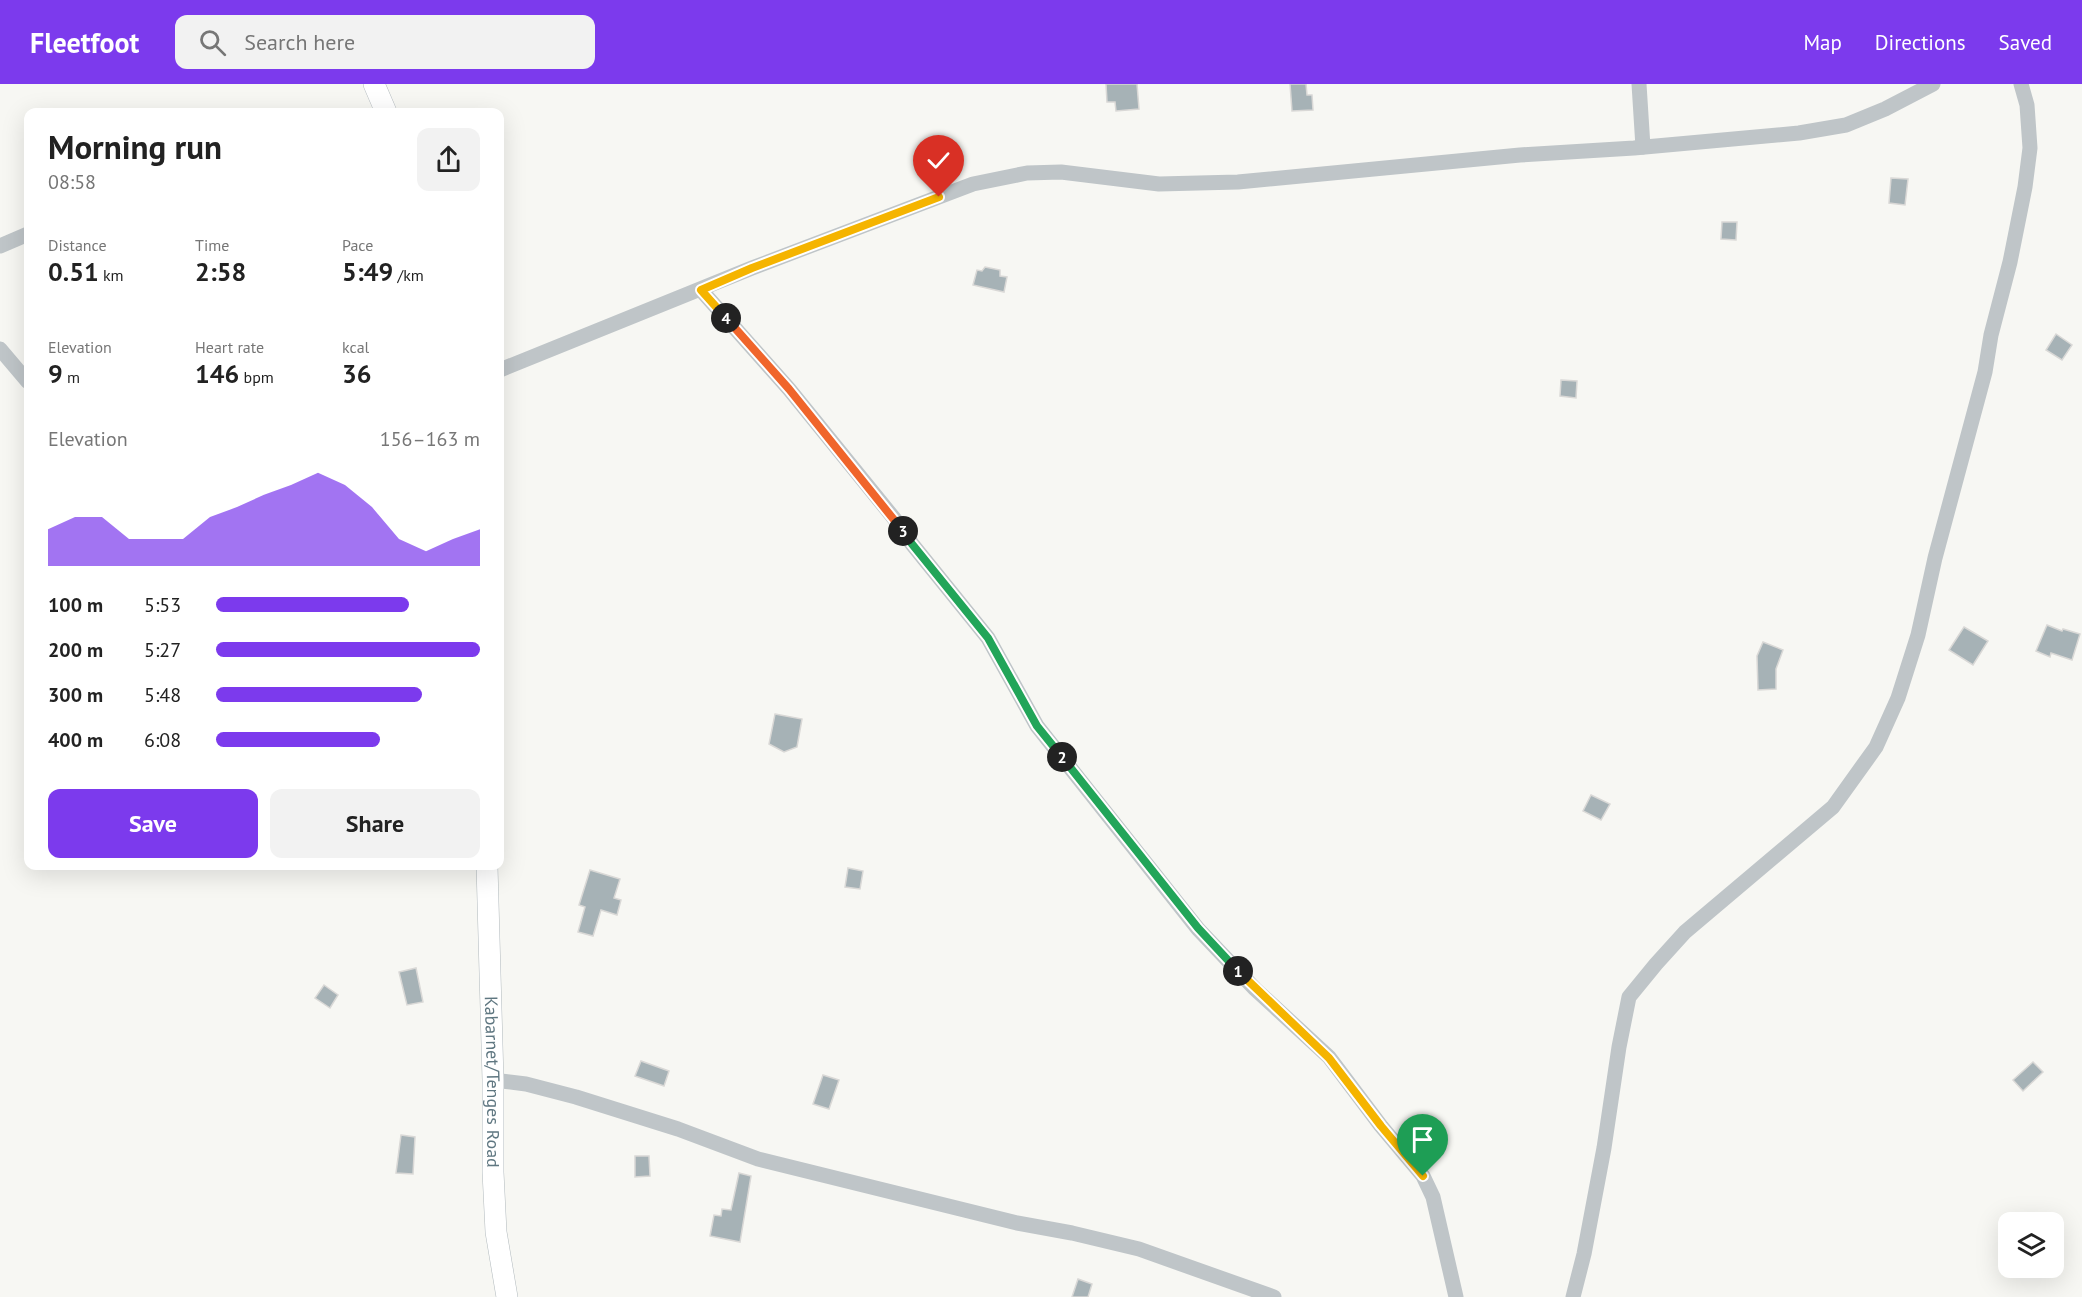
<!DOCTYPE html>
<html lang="en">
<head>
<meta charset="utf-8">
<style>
	:root { --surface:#fff; --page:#f2f2f2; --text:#222; --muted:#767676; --accent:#7c3aed }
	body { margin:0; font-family:"PT Sans",sans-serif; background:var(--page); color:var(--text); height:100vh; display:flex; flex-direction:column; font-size:22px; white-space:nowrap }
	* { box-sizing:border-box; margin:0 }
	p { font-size:20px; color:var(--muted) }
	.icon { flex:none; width:33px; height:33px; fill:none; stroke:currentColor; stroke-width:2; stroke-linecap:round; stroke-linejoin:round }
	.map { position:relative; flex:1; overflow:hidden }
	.drawer { position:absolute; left:24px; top:24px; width:480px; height:762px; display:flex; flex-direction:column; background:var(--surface); border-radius:12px; box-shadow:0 6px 24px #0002 }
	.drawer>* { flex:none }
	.fabs { position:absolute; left:1998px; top:1128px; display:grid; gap:12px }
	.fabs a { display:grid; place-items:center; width:66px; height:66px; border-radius:12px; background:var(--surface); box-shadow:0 6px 24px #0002; font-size:30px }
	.pin { position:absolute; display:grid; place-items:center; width:51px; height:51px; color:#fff; margin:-62px -26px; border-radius:50% 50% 50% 0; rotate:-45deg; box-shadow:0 0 6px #0007 }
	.pin .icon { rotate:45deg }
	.km { position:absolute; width:30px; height:30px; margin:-15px; border-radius:50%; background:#222; color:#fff; font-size:16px; line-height:30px; text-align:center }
	.round { display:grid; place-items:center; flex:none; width:63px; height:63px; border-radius:12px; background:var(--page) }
	.summary { display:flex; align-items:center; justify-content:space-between; height:102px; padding:0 24px }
	h1 { font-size:33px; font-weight:700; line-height:45px }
	.stats { display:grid; grid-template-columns:repeat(3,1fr); gap:9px; height:102px; padding:6px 24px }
	.stats div { display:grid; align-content:center }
	.stats b { font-size:26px; font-weight:700 }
	.stats small { font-size:16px; font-weight:400 }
	.stats p { font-size:16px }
	.chart { height:168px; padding:12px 24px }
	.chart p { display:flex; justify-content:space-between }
	.chart svg { width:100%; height:108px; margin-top:6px; fill:var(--accent); opacity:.7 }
	.button { display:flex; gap:12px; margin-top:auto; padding:12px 24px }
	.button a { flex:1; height:69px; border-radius:12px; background:var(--accent); color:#fff; font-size:24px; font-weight:700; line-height:69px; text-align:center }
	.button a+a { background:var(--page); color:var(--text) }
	ul { padding:0 24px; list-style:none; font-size:20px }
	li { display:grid; grid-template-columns:96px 72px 1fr; align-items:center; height:45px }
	li i { height:15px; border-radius:8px; background:var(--accent) }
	header { display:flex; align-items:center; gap:36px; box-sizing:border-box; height:84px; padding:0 30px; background:var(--accent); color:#fff }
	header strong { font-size:28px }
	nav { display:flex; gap:33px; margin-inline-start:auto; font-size:21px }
	.search { width:420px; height:54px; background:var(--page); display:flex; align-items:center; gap:15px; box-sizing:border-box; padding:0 21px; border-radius:12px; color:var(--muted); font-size:22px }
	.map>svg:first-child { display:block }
	.building { fill:#a6b2b6; stroke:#d9d8d6; stroke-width:1.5 }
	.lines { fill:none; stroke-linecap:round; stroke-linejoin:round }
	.secondary-casing { stroke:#b1b9bd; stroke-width:22 }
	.street { stroke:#bfc5c8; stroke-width:15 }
	.secondary { stroke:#fff; stroke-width:21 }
	.split-1-casing { stroke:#fff; stroke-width:12 }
	.split-2-casing { stroke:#fff; stroke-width:12 }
	.split-3-casing { stroke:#fff; stroke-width:12 }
	.split-4-casing { stroke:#fff; stroke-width:12 }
	.split-5-casing { stroke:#fff; stroke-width:12 }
	.split-1 { stroke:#f5b400; stroke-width:8 }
	.split-2 { stroke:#22a559; stroke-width:8 }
	.split-3 { stroke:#22a559; stroke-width:8 }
	.split-4 { stroke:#f0652b; stroke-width:8 }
	.split-5 { stroke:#f5b400; stroke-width:8 }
	.labels { text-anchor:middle; stroke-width:6; stroke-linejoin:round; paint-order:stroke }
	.street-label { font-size:18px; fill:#5f7781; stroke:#fff }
</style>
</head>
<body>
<header>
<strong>Fleetfoot</strong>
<div class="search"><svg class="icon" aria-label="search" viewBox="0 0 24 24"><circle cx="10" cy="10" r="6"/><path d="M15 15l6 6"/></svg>Search here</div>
<nav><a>Map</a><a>Directions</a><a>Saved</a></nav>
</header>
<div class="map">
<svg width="2082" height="1213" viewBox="0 0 2082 1213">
	<rect width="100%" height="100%" fill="#f7f7f3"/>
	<g class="building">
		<polygon points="1106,0 1137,0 1139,25 1116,27 1115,18 1107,18"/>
		<polygon points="1290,0 1306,0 1307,11 1312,11 1313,26 1292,27"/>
		<polygon points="1891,94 1908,95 1905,121 1889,119"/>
		<polygon points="1722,138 1737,138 1736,156 1721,155"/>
		<polygon points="985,183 1000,186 1000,192 1007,193 1004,208 973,201 977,186 982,187"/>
		<polygon points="2056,250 2072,261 2062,276 2046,266"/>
		<polygon points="1561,296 1577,297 1576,314 1560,312"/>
		<polygon points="2047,541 2062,547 2063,545 2080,550 2072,576 2051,569 2050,573 2036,567"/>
		<polygon points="1964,543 1988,557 1973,581 1949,566"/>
		<polygon points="1763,558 1783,566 1776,585 1776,605 1758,606 1757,572"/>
		<polygon points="775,630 802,635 797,663 784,668 769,660"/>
		<polygon points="1591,711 1610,720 1601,736 1583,727"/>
		<polygon points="848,784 863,787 860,805 845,803"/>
		<polygon points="590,786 620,795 614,814 621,816 617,831 601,826 593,852 578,848 585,823 579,821"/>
		<polygon points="416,884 423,918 407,921 399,888"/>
		<polygon points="324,901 338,911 330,924 315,914"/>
		<polygon points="641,977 669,987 664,1002 635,992"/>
		<polygon points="2033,978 2043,988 2023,1007 2013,996"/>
		<polygon points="823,991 839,996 829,1025 813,1020"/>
		<polygon points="401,1051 415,1053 413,1090 396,1089"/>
		<polygon points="635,1072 649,1072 650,1092 635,1093"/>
		<polygon points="739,1089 751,1092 740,1158 710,1152 714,1131 721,1132 722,1125 731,1126"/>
		<polygon points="1078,1195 1092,1200 1088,1213 1072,1213"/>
	</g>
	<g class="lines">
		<defs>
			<g id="secondary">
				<polyline points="374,0 386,28"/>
				<path id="s1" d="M487 782 493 996V1088L496 1148 507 1213"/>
			</g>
		</defs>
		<use href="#secondary" class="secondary-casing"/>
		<g class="street">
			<polyline points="1639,0 1643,63"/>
			<polyline points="0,162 28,150"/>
			<polyline points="701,206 789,305 897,438 912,460 988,554 1037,642 1198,845 1255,905 1329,973 1381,1042 1423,1092 1433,1113 1456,1213"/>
			<polyline points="0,265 28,298"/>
			<polyline points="500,286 752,184 973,100 1027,89 1061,88 1159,100 1238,98 1520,71 1634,64 1799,49 1846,41 1885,25 1933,0"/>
			<polyline points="493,996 526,1000 576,1013 678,1045 758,1075 1017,1139 1072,1149 1139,1165 1274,1213"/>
			<polyline points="1573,1213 1584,1170 1604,1064 1619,963 1629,913 1656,880 1685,848 1833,723 1876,663 1898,614 1918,551 1935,474 1985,288 1991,251 2010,178 2025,103 2030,64 2027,21 2021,0"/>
		</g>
		<use href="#secondary" class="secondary"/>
	</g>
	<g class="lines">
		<defs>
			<polyline id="split-1" points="1238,887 1329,974 1381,1042 1423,1092"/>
			<polyline id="split-2" points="1062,673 1198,844 1238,887"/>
			<polyline id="split-3" points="903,447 912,460 988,554 1037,642 1062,673"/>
			<polyline id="split-4" points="726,234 789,305 903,447"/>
			<polyline id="split-5" points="726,234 701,206 752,184 939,113"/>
		</defs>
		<use href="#split-1" class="split-1-casing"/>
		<use href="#split-2" class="split-2-casing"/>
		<use href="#split-3" class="split-3-casing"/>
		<use href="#split-4" class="split-4-casing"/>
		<use href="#split-5" class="split-5-casing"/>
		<use href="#split-1" class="split-1"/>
		<use href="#split-2" class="split-2"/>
		<use href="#split-3" class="split-3"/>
		<use href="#split-4" class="split-4"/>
		<use href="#split-5" class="split-5"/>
	</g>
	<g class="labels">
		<g class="street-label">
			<text dy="6" stroke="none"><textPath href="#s1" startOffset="216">Kabarnet/Tenges Road</textPath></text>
		</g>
	</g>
</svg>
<div class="fabs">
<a><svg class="icon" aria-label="layers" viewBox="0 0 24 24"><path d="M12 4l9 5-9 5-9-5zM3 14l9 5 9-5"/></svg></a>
</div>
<div class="pin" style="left:1423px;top:1092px;background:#1e9e55"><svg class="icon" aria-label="arrive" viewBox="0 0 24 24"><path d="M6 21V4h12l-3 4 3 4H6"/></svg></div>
<div class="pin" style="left:939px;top:113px;background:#d93025"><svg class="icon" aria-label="check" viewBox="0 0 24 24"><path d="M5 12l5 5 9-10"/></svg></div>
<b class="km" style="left:1238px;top:887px">1</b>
<b class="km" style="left:1062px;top:673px">2</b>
<b class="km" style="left:903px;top:447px">3</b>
<b class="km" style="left:726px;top:234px">4</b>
<section class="drawer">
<div class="summary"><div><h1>Morning run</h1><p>08:58</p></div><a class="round"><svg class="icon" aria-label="share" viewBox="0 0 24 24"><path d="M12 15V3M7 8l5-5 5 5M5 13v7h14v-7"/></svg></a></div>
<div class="stats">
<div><p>Distance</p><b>0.51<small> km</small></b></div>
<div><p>Time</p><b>2:58</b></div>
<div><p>Pace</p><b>5:49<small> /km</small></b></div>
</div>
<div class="stats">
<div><p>Elevation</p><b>9<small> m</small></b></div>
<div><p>Heart rate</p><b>146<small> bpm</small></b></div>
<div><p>kcal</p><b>36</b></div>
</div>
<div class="chart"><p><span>Elevation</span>156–163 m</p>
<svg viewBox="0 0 160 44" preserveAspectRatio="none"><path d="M0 44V29L10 24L20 24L30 33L40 33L50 33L60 24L70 20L80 15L90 11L100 6L110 11L120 20L130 33L140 38L150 33L160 29V44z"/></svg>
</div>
<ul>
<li><b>100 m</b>5:53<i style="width:73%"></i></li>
<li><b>200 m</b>5:27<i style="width:100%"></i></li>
<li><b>300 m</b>5:48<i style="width:78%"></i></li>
<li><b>400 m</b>6:08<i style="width:62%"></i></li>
</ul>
<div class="button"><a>Save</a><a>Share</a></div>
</section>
</div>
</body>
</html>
